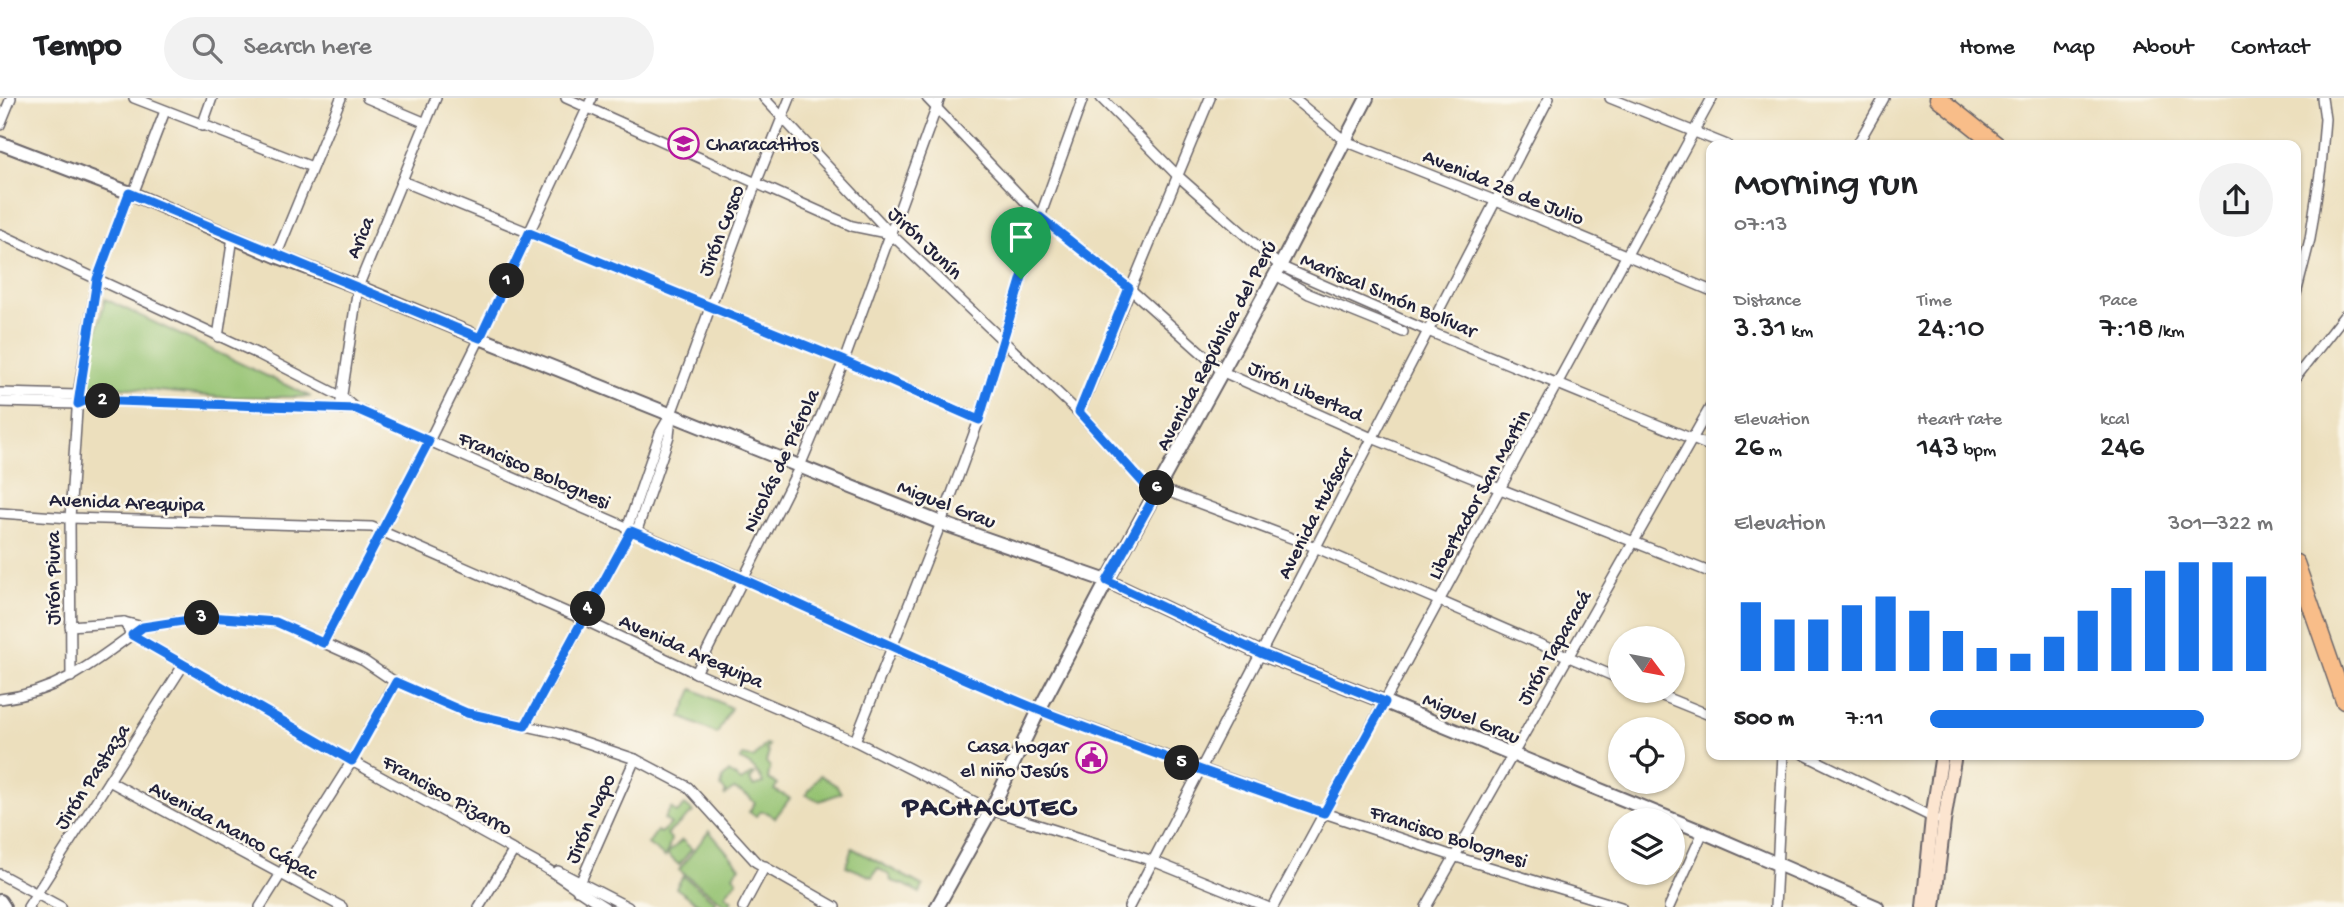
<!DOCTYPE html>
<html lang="en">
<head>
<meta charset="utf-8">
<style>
	:root { --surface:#fff; --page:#f2f2f2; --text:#202124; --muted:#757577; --line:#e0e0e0; --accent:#1a73e8 }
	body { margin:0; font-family:"Gochi Hand",sans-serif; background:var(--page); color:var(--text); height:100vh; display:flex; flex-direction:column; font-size:26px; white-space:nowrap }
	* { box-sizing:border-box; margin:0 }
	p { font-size:23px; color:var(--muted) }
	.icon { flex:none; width:38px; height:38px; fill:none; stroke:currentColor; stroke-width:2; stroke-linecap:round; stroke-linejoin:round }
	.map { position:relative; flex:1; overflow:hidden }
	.drawer { position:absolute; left:1706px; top:42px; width:595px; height:620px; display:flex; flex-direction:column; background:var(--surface); border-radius:14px; box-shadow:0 2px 5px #0004 }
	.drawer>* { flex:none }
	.needle { width:46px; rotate:122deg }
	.buttons { position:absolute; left:1608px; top:528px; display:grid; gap:14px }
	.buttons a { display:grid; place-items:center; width:77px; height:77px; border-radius:50%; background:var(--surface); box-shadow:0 2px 5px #0004; font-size:35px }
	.pin { position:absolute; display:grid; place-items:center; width:60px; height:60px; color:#fff; margin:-72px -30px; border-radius:50% 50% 50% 0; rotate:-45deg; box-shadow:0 0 7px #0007 }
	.pin .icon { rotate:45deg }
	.km { position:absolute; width:35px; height:35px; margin:-18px; border-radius:50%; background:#222; color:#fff; font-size:19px; line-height:35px; text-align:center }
	.round { display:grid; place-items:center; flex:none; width:74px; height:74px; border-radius:37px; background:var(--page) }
	.overview { display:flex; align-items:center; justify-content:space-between; height:119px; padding:0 28px }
	h1 { font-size:38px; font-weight:600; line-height:52px }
	.metrics { display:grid; grid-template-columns:repeat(3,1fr); gap:10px; height:119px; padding:7px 28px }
	.metrics div { display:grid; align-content:center }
	.metrics b { font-size:30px; font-weight:600 }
	.metrics small { font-size:19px; font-weight:400 }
	.metrics p { font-size:19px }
	.chart { height:196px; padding:14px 28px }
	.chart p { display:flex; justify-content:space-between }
	.chart svg { width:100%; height:126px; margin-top:7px; stroke:var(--accent); stroke-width:6 }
	ul { padding:0 28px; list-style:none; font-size:23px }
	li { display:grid; grid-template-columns:112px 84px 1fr; align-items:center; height:52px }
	li i { height:18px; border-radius:9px; background:var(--accent) }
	header { display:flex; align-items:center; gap:42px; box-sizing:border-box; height:98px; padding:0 35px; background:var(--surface); border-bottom:2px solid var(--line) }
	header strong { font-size:33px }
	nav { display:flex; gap:38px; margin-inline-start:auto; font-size:24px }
	.search { width:490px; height:63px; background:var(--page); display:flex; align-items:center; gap:18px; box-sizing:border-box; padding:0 24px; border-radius:38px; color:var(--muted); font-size:26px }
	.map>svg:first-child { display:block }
	.green { fill:#94c271; stroke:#5b7256; stroke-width:2 }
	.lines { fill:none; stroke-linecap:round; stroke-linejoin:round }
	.minor-casing { stroke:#696468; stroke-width:12 }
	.tertiary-casing { stroke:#696468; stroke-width:16 }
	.secondary-casing { stroke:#696468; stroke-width:16 }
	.trunk-casing { stroke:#696468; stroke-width:19 }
	.minor { stroke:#fff; stroke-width:9 }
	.tertiary { stroke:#fff; stroke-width:12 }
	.secondary { stroke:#fce5d0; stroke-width:12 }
	.trunk { stroke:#f8bd89; stroke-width:16 }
	.route-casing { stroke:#fff; stroke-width:14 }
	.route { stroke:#1a73e8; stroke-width:9 }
	.labels { text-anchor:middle; stroke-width:5; stroke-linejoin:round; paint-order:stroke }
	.poi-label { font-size:21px; fill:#22223b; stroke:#fbf7ec; text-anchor:start }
	.street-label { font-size:21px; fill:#22223b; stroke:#fbf7ec }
	.district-label { font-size:28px; font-weight:bold; letter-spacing:2px; fill:#22223b; stroke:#fbf7ec }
</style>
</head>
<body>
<header>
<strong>Tempo</strong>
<div class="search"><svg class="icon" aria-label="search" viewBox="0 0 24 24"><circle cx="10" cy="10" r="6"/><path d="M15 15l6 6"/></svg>Search here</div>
<nav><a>Home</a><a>Map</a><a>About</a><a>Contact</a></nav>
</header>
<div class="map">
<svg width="2344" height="809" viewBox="0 0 2344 809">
	<rect width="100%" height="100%" fill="#fbf7ec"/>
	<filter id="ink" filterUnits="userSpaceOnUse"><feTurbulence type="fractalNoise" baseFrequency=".0143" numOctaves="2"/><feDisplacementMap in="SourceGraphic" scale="14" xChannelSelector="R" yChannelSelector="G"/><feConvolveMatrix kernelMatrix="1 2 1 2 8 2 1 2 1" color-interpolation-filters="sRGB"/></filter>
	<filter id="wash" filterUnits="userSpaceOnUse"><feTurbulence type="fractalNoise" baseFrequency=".00686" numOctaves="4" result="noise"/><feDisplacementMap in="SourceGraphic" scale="28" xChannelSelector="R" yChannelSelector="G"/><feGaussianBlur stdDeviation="1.57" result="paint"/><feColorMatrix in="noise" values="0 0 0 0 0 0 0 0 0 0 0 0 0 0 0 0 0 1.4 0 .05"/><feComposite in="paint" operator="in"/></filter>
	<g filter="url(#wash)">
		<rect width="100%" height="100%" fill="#ecdfbd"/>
		<g class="green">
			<polygon points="105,201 311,299 218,299 91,286 86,282 86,276"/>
			<polygon points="693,591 731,610 717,636 681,619"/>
			<path d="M766 646 769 647 766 652 769 654 766 664 770 669 768 681 777 686 774 692 790 700 775 720 766 714H760L756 718 749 714 755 705 748 698 734 691 724 698 726 694 721 689 723 680 729 674 741 683 752 676H755L750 682 753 688 763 685C760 675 750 665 740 662L743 658 754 660Z"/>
			<polygon points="820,677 837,688 841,695 820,703 806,697"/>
			<polygon points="685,707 693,714 667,736 671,741 667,756 682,742 692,751 679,767 667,756 665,759 648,746 657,733 660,735 671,726 664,721 671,710 677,715"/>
			<polygon points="709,733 740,769 733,777 737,782 725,797 732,803 728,809 679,772"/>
			<polygon points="852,750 923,788 920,795 905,787 891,783 890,778 878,770 872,779 846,768"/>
			<polygon points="683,778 715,803 713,809 703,809 676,790"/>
		</g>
	</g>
	<g filter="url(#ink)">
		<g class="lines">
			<defs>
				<g id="minor">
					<polyline points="134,0 312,69"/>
					<polyline points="367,0 426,25"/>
					<polyline points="566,0 852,128 891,136"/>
					<polyline points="764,0 891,136 1079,315 1146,388 1159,390 1315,449 1620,581"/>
					<polyline points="927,0 1040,119 1129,190 1223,274 1372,340 1712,475"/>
					<polyline points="1101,0 1177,77 1280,168 1428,233 1712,349"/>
					<polyline points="1293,0 1345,43 1496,103 1712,193"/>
					<polyline points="1610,0 1727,47"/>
					<polyline points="0,27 11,0"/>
					<polyline points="202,28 212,0"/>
					<polyline points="1857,47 1884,0"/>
					<polyline points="402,83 844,263 979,322"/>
					<polyline points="133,96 165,13"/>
					<polyline points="0,136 258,256 342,299 356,311 743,480 893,550 1039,612 1324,715 1453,758 1621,809"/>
					<polyline points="276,158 341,0"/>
					<polyline points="1276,177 1309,196 1403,234"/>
					<polyline points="2296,196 2310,141 2321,69 2325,21 2322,0"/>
					<polyline points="218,239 233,139"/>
					<polyline points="2296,279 2344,218"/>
					<polyline points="0,295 78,297 83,300"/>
					<polyline points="341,303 358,189 436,0"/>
					<polyline points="0,304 78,306 87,302 356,311"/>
					<polyline points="1079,315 1210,0"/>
					<polyline points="0,415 70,420 372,429 582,521 696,575 855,643 991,712 1153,763 1267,809"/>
					<polyline points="627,431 660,335 671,316 756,85 790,0"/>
					<polyline points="636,435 669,338 671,318"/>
					<path d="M124 524 132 537 352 663 542 768C564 781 583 796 605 809"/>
					<polyline points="70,528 124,524 143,529 209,519 277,524 364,563 395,584 467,615 558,635 635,661 688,689 756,764 835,809"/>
					<polyline points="323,545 429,343 480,240 592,0"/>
					<polyline points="696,575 800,368 844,263 940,0"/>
					<polyline points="71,579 70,420 78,297 97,181 129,95"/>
					<polyline points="1650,593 1712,618"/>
					<path d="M0 601C55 595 91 567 134 535"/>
					<polyline points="525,628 631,433"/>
					<polyline points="855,643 941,425 979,322 1040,119 1083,0"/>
					<polyline points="1803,656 1936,721"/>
					<polyline points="109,683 342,809"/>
					<polyline points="558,773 628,809"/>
					<polyline points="0,776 61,809"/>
					<polyline points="577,792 635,661"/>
					<polyline points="28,809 184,566"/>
					<polyline points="260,809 352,663 395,584"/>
					<polyline points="479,809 514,752"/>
					<polyline points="743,809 765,768"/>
					<polyline points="1129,809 1549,0"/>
					<polyline points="1273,809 1712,0"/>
					<polyline points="1426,809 1712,306"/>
					<polyline points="1669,809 1703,734"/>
					<polyline points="1775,809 1783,656"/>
				</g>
				<g id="tertiary">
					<polyline points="0,45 133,96 276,158 358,189 480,240 941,425 1107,483 1260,555 1385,604 1703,734 1877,809"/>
					<polyline points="0,803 4,809"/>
					<polyline points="937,809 991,712 1039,612 1107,483 1280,168 1367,0"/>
				</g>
				<g id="secondary">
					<polyline points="1923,809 1932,720 1942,656"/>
					<polyline points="1934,809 1944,724 1955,656"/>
				</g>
				<g id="trunk">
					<polyline points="1938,0 1997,47"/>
					<polyline points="2296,465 2344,603"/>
				</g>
			</defs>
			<use href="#minor" class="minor-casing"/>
			<use href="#tertiary" class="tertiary-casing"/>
			<use href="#secondary" class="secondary-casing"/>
			<use href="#trunk" class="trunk-casing"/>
			<use href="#minor" class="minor"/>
			<use href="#tertiary" class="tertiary"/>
			<use href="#secondary" class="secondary"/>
			<use href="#trunk" class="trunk"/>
		</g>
	</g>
	<g class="lines" filter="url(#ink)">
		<defs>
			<path id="route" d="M129 95 480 240 529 135 844 263 979 322 1040 119 1129 190 1079 314 1146 388 1159 390 1107 483 1260 555 1385 604 1324 715C1229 682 1133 649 1039 612 901 556 768 489 631 433L525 628 467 615 396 584 352 663 132 537 143 529 209 519 276 524 323 545 429 343 356 311 87 302 78 306 97 181Z"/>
		</defs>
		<use href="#route" class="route-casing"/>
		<use href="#route" class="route"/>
	</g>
	<defs>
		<symbol id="university-ring" viewBox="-11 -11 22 22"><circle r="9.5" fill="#fbf7ec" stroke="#b5179e" stroke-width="1.5"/><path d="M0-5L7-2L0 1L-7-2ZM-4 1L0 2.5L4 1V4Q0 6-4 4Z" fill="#b5179e"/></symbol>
		<symbol id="civic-ring" viewBox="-11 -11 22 22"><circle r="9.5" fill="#fbf7ec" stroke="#b5179e" stroke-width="1.5"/><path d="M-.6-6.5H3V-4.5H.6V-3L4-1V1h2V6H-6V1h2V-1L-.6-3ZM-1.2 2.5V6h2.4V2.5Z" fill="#b5179e"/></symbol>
	</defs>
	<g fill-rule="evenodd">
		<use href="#university-ring" x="666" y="28" width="35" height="35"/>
		<use href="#civic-ring" x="1074" y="642" width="35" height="35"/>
	</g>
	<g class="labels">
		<g class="poi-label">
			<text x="706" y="52">Characatitos</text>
			<text x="1068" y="654" text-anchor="end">Casa hogar<tspan x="1068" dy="24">el niño Jesús</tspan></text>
		</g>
		<g class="street-label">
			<text transform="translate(1504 88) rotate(22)" y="7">Avenida 28 de Julio</text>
			<text transform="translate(720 132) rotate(-69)" y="7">Jirón Cusco</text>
			<text transform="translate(359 139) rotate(-67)" y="7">Arica</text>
			<text transform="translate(926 144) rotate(44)" y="7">Jirón Junín</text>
			<text transform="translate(1389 196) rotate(23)" y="7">Mariscal SImón Bolívar</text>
			<text transform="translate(1215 247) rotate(-62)" y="7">Avenida República del Perú</text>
			<text transform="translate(1306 292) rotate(24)" y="7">Jirón Libertad</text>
			<text transform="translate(780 362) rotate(-65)" y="7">Nicolás de Piérola</text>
			<text transform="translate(535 371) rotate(24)" y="7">Francisco Bolognesi</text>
			<text transform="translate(1478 396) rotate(-61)" y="7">Libertador San Martin</text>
			<text transform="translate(127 403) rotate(2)" y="7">Avenida Arequipa</text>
			<text transform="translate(947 405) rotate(21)" y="7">Miguel Grau</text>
			<text transform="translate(1314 415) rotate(-63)" y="7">Avenida Huáscar</text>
			<text transform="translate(52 480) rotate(-90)" y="7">Jirón Piura</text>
			<text transform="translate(1553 549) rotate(-60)" y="7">Jirón Taparacá</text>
			<text transform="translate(692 552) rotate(24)" y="7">Avenida Arequipa</text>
			<text transform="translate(1472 619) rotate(23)" y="7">Miguel Grau</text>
			<text transform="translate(91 678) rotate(-57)" y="7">Jirón Pastaza</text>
			<text transform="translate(448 696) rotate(29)" y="7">Francisco Pizarro</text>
			<text transform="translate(589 720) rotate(-66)" y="7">Jirón Napo</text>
			<text transform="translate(234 731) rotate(28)" y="7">Avenida Manco Cápac</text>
			<text transform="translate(1449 737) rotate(18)" y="7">Francisco Bolognesi</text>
		</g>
		<g class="district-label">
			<text x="990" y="717">PACHACUTEC</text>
		</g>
	</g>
</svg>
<div class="buttons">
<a><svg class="needle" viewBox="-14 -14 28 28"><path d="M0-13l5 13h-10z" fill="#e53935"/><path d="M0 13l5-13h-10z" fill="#757577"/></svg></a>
<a><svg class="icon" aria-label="locate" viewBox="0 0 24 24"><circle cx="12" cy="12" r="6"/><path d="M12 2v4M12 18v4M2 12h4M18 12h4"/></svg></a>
<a><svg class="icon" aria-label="layers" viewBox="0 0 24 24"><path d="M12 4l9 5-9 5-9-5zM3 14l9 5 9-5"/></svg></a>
</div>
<div class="pin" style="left:1021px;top:181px;background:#1e9e55"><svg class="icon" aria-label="arrive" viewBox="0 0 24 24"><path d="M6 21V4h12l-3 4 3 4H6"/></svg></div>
<b class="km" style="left:507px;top:183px">1</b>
<b class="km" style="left:103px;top:303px">2</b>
<b class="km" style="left:202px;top:520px">3</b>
<b class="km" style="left:588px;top:511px">4</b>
<b class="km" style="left:1182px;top:665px">5</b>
<b class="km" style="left:1157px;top:390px">6</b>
<section class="drawer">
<div class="overview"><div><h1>Morning run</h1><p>07:13</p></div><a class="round"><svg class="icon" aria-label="share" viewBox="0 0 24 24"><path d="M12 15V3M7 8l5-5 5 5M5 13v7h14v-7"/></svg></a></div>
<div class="metrics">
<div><p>Distance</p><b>3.31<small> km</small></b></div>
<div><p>Time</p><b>24:10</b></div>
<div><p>Pace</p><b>7:18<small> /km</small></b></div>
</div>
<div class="metrics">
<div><p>Elevation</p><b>26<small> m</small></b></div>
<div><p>Heart rate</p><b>143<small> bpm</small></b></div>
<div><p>kcal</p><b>246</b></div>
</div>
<div class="chart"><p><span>Elevation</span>301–322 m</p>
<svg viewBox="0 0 160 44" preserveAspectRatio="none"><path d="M5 44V20M15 44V26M25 44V26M35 44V21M45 44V18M55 44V23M65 44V30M75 44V36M85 44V38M95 44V32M105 44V23M115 44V15M125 44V9M135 44V6M145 44V6M155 44V11"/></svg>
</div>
<ul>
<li><b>500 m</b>7:11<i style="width:80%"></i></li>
</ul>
</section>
</div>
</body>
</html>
